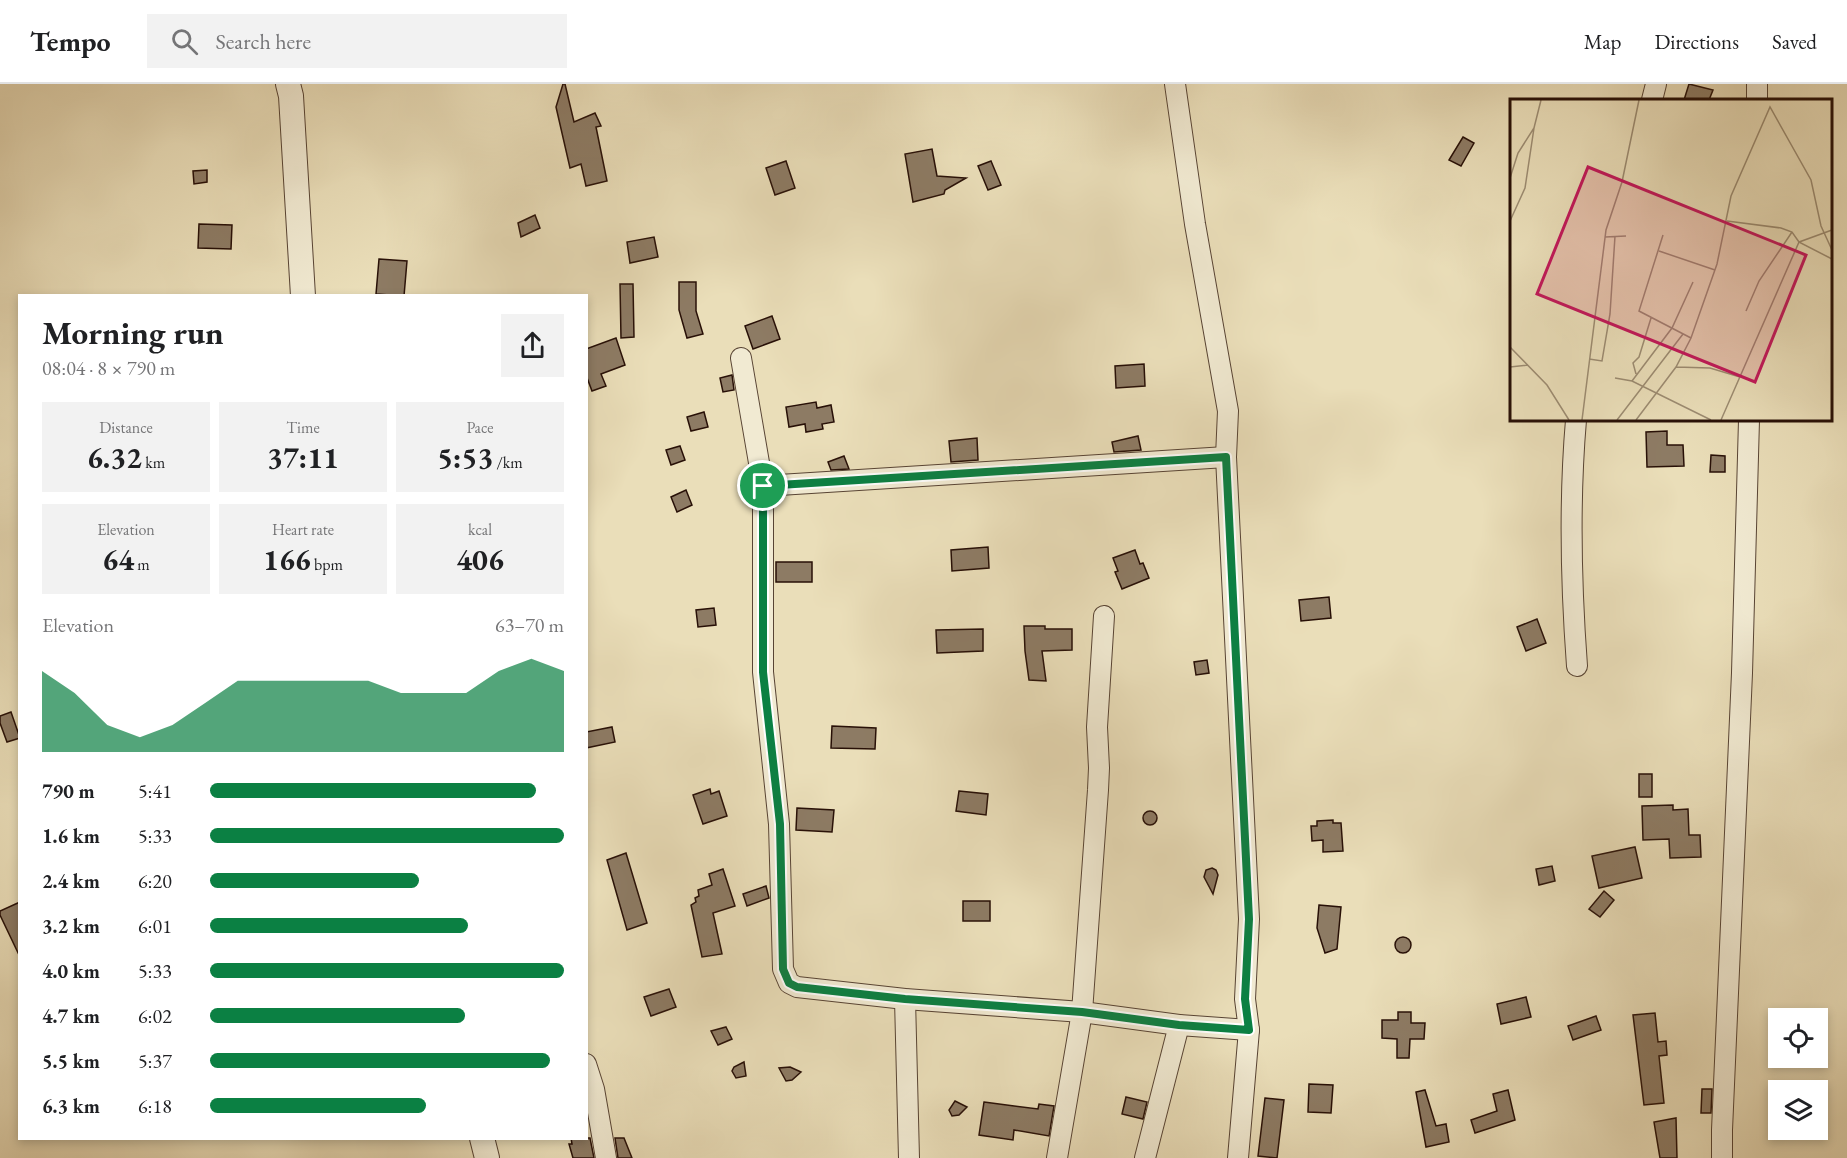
<!DOCTYPE html>
<html lang="en">
<head>
<meta charset="utf-8">
<style>
	:root { --surface:#fff; --page:#f2f2f2; --text:#202124; --muted:#757577; --line:#e0e0e0; --accent:#0b8043 }
	body { margin:0; font-family:"EB Garamond",serif; background:var(--page); color:var(--text); height:100vh; display:flex; flex-direction:column; font-size:22px; white-space:nowrap }
	* { box-sizing:border-box; margin:0 }
	p { font-size:20px; color:var(--muted) }
	.icon { flex:none; width:33px; height:33px; fill:none; stroke:currentColor; stroke-width:2; stroke-linecap:round; stroke-linejoin:round }
	.map { position:relative; flex:1; overflow:hidden }
	.panel { position:absolute; left:18px; top:210px; width:570px; height:846px; display:flex; flex-direction:column; background:var(--surface); border-radius:0px; box-shadow:0 3px 9px #0003 }
	.panel>* { flex:none }
	.buttons { position:absolute; left:1768px; top:924px; display:grid; gap:12px }
	.buttons a { display:grid; place-items:center; width:60px; height:60px; border-radius:0px; background:var(--surface); box-shadow:0 3px 9px #0003; font-size:30px }
	.pin { position:absolute; display:grid; place-items:center; width:51px; height:51px; color:#fff; margin:-26px; border:3px solid #fff; border-radius:50%; box-shadow:0 2px 6px #0007 }
	.round { display:grid; place-items:center; flex:none; width:63px; height:63px; border-radius:0px; background:var(--page) }
	.summary { display:flex; align-items:center; justify-content:space-between; height:102px; padding:0 24px }
	h1 { font-size:33px; font-weight:700; line-height:45px }
	.stats { display:grid; grid-template-columns:repeat(3,1fr); gap:9px; height:102px; padding:6px 24px }
	.stats div { display:grid; align-content:center; border-radius:0px; background:var(--page); text-align:center }
	.stats b { font-size:30px; font-weight:700 }
	.stats small { font-size:16px; font-weight:400 }
	.stats p { font-size:16px }
	.chart { height:168px; padding:12px 24px }
	.chart p { display:flex; justify-content:space-between }
	.chart svg { width:100%; height:108px; margin-top:6px; fill:var(--accent); opacity:.7 }
	ul { padding:0 24px; list-style:none; font-size:20px }
	li { display:grid; grid-template-columns:96px 72px 1fr; align-items:center; height:45px }
	li i { height:15px; border-radius:8px; background:var(--accent) }
	header { display:flex; align-items:center; gap:36px; box-sizing:border-box; height:84px; padding:0 30px; background:var(--surface); border-bottom:2px solid var(--line) }
	header strong { font-size:28px }
	nav { display:flex; gap:33px; margin-inline-start:auto; font-size:21px }
	.search { width:420px; height:54px; background:var(--page); display:flex; align-items:center; gap:15px; box-sizing:border-box; padding:0 21px; border-radius:0px; color:var(--muted); font-size:22px }
	.map>svg:first-child { display:block }
	.building { fill:#8d7b64; stroke:#281007; stroke-width:1.5 }
	.lines { fill:none; stroke-linecap:round; stroke-linejoin:round }
	.minor-casing { stroke:#584434; stroke-width:22 }
	.tertiary-casing { stroke:#584434; stroke-width:26 }
	.minor { stroke:#f1ead2; stroke-width:20 }
	.tertiary { stroke:#f1ead2; stroke-width:24 }
	.route-casing { stroke:#fff; stroke-width:12 }
	.route { stroke:#0b8043; stroke-width:8 }
	.inset-road { fill:none; stroke:#9c8c72; stroke-width:1.5 }
	.view { fill:#c2185b; fill-opacity:0.15; stroke:#c2185b; stroke-width:3 }
	.inset-edge { fill:none; stroke:#281007; stroke-width:3 }
</style>
</head>
<body>
<header>
<strong>Tempo</strong>
<div class="search"><svg class="icon" aria-label="search" viewBox="0 0 24 24"><circle cx="10" cy="10" r="6"/><path d="M15 15l6 6"/></svg>Search here</div>
<nav><a>Map</a><a>Directions</a><a>Saved</a></nav>
</header>
<div class="map">
<svg width="1847" height="1074" viewBox="0 0 1847 1074">
	<rect width="100%" height="100%" fill="#eadeb9"/>
	<filter id="stains"><feTurbulence type="fractalNoise" baseFrequency=".00333" numOctaves="4"/><feColorMatrix values="0 0 0 0 .2 0 0 0 0 .09 0 0 0 0 .02 0 0 0 .5 -.17"/></filter>
	<radialGradient id="worn" r=".72"><stop offset=".6" stop-color="#630" stop-opacity="0"/><stop offset="1" stop-color="#630" stop-opacity=".3"/></radialGradient>
	<g class="building">
		<polygon points="563,0 565,0 574,38 595,29 601,42 596,43 607,97 586,102 581,80 570,84 556,23"/>
		<polygon points="1689,0 1713,6 1709,16 1684,16"/>
		<polygon points="1463,53 1474,59 1461,82 1449,76"/>
		<polygon points="932,65 937,92 966,94 945,106 944,110 913,118 905,70"/>
		<polygon points="786,77 795,104 775,111 766,84"/>
		<polygon points="991,77 1001,101 988,106 978,82"/>
		<polygon points="207,86 207,98 194,100 193,87"/>
		<polygon points="535,131 540,144 521,153 518,139"/>
		<polygon points="199,140 232,141 231,165 198,164"/>
		<polygon points="654,153 658,173 630,179 627,158"/>
		<polygon points="379,175 407,177 404,212 376,210"/>
		<polygon points="679,198 696,198 696,227 703,250 687,254 679,226"/>
		<polygon points="620,200 633,200 634,253 621,254"/>
		<polygon points="772,232 780,255 753,265 745,242"/>
		<polygon points="616,254 625,281 601,290 606,302 592,307 586,291 586,265"/>
		<polygon points="1144,280 1145,302 1116,304 1115,282"/>
		<polygon points="732,291 734,306 723,308 720,294"/>
		<polygon points="816,318 817,324 831,321 834,338 822,340 823,345 806,348 805,340 789,343 786,323"/>
		<polygon points="704,328 708,343 691,347 687,333"/>
		<polygon points="1667,347 1667,361 1683,361 1684,382 1647,383 1646,348"/>
		<polygon points="1138,352 1141,366 1114,368 1112,358"/>
		<polygon points="977,354 978,376 951,378 949,357"/>
		<polygon points="680,362 685,376 671,381 666,366"/>
		<polygon points="1711,371 1725,372 1725,388 1710,388"/>
		<polygon points="844,372 849,385 831,386 828,378"/>
		<polygon points="686,406 692,421 677,428 671,413"/>
		<polygon points="988,463 989,484 952,487 951,466"/>
		<polygon points="1135,466 1140,480 1143,479 1149,494 1122,505 1115,488 1118,487 1113,474"/>
		<rect x="776" y="478" width="36" height="20"/>
		<polygon points="1329,513 1331,534 1301,537 1299,516"/>
		<polygon points="714,524 716,541 698,543 696,526"/>
		<polygon points="1537,535 1546,559 1526,567 1517,543"/>
		<polygon points="1024,542 1045,542 1045,545 1072,545 1072,566 1042,567 1046,597 1029,596 1025,567"/>
		<polygon points="983,545 983,567 937,569 936,546"/>
		<polygon points="1207,576 1209,589 1196,591 1194,578"/>
		<polygon points="11,628 20,654 7,658 0,639 0,632"/>
		<polygon points="832,642 876,644 875,665 831,664"/>
		<polygon points="612,643 615,658 586,664 586,648"/>
		<rect x="1639" y="690" width="13" height="23"/>
		<polygon points="710,705 711,710 719,707 727,732 703,740 693,711"/>
		<polygon points="959,707 988,710 986,731 956,727"/>
		<polygon points="1673,721 1673,726 1688,725 1689,751 1700,751 1701,773 1670,774 1669,755 1643,756 1642,722"/>
		<polygon points="797,724 834,726 832,748 796,746"/>
		<circle cx="1150" cy="734" r="7"/>
		<polygon points="1333,736 1333,739 1341,739 1343,767 1323,768 1323,756 1312,757 1311,742 1317,742 1317,737"/>
		<polygon points="1635,763 1642,794 1599,804 1592,772"/>
		<polygon points="626,769 647,839 627,846 607,776"/>
		<polygon points="1552,782 1555,797 1539,801 1536,785"/>
		<polygon points="1212,784 1216,786 1218,791 1213,810 1204,793 1206,786"/>
		<polygon points="723,785 735,822 713,829 722,870 702,873 691,821 696,818 695,814 699,812 698,806 712,801 709,790"/>
		<polygon points="766,802 769,814 747,822 743,810"/>
		<polygon points="1604,807 1614,816 1600,833 1589,825"/>
		<rect x="963" y="817" width="27" height="20"/>
		<polygon points="20,818 20,873 0,831 0,827"/>
		<polygon points="1319,821 1341,823 1337,865 1325,869 1317,844"/>
		<circle cx="1403" cy="861" r="8"/>
		<polygon points="669,905 676,923 651,932 644,913"/>
		<polygon points="1526,913 1531,933 1501,940 1497,920"/>
		<polygon points="1398,928 1411,928 1411,939 1425,939 1424,955 1410,955 1409,974 1397,974 1397,955 1382,954 1382,936 1398,936"/>
		<polygon points="1655,929 1658,958 1666,957 1667,971 1659,972 1664,1019 1644,1021 1633,931"/>
		<polygon points="1596,932 1601,946 1573,956 1568,942"/>
		<polygon points="726,943 732,955 718,961 711,947"/>
		<polygon points="744,978 746,992 736,994 732,987 734,983"/>
		<polygon points="790,983 801,988 792,996 786,997 779,984"/>
		<polygon points="1309,1000 1333,1001 1331,1029 1308,1028"/>
		<polygon points="1702,1005 1712,1005 1711,1029 1701,1029"/>
		<polygon points="1425,1006 1436,1042 1446,1040 1449,1058 1426,1063 1416,1008"/>
		<polygon points="1508,1006 1515,1036 1475,1049 1471,1036 1497,1027 1493,1010"/>
		<polygon points="1126,1013 1147,1018 1143,1035 1122,1030"/>
		<polygon points="1265,1014 1284,1016 1277,1074 1258,1072"/>
		<polygon points="955,1017 967,1023 959,1031 952,1032 949,1026"/>
		<polygon points="984,1018 1038,1025 1039,1020 1054,1022 1049,1052 1014,1046 1013,1056 979,1051"/>
		<polygon points="1676,1034 1677,1074 1660,1074 1654,1038"/>
		<polygon points="571,1054 590,1054 594,1074 573,1074 569,1060 572,1060"/>
		<polygon points="615,1054 624,1054 632,1074 618,1074"/>
	</g>
	<g class="lines">
		<defs>
			<g id="minor">
				<polyline points="1175,0 1195,140 1228,327 1226,373 1249,835 1245,915 1249,946 1238,1074"/>
				<polyline points="1652,16 1656,0"/>
				<polyline points="1757,16 1757,0"/>
				<polyline points="741,274 763,402 763,588 779,740 783,885 789,899 797,903 905,915 1082,928 1179,941 1249,946"/>
				<path d="M1576 336C1569 417 1571 501 1577 582"/>
				<polyline points="763,402 1226,373"/>
				<polyline points="905,915 909,1074"/>
				<polyline points="586,980 594,1005 606,1074"/>
				<polyline points="1057,1074 1082,928 1098,706 1099,684 1097,643 1104,532"/>
				<polyline points="1145,1074 1179,941"/>
				<polyline points="1722,1074 1722,1046 1742,589 1749,336"/>
			</g>
			<g id="tertiary">
				<polyline points="288,0 291,12 303,212"/>
				<polyline points="482,1054 487,1074"/>
			</g>
		</defs>
		<use href="#minor" class="minor-casing"/>
		<use href="#tertiary" class="tertiary-casing"/>
		<use href="#minor" class="minor"/>
		<use href="#tertiary" class="tertiary"/>
	</g>
	<g class="lines">
		<defs>
			<polygon id="route" points="1226,373 1249,835 1245,915 1249,946 1179,941 1082,928 905,915 797,903 789,899 783,885 780,740 763,588 763,402"/>
		</defs>
		<use href="#route" class="route-casing"/>
		<use href="#route" class="route"/>
	</g>
	<g transform="translate(1510 15)">
		<rect width="322" height="322" fill="#eadeb9"/>
		<path class="inset-road" d="M0 79 8 54 24 29 31 1M0 122 15 89 24 29M217 122 271 129 282 133 289 143 322 131M153 136 129 212 181 239M95 138 116 137M149 152 205 171M236 212 249 182 282 133M0 248 37 286 59 321M79 260 92 262 100 215 105 137M0 268 18 266M166 268 200 269 230 278M126 275 123 264 129 258 141 219M105 279 122 282 201 321M122 282 162 229 183 183M72 321 96 131 112 83 129 1M107 321 173 235M126 321 166 268 181 239 207 165 221 97 260 8 301 81 311 127 322 151M211 321 289 143 322 160"/>
		<path class="view" d="M78 68 296 156 245 283 27 195Z"/>
		<rect width="322" height="322" class="inset-edge"/>
	</g>
	<rect width="100%" height="100%" filter="url(#stains)"/>
	<rect width="100%" height="100%" fill="url(#worn)"/>
</svg>
<div class="buttons">
<a><svg class="icon" aria-label="locate" viewBox="0 0 24 24"><circle cx="12" cy="12" r="6"/><path d="M12 2v4M12 18v4M2 12h4M18 12h4"/></svg></a>
<a><svg class="icon" aria-label="layers" viewBox="0 0 24 24"><path d="M12 4l9 5-9 5-9-5zM3 14l9 5 9-5"/></svg></a>
</div>
<div class="pin" style="left:763px;top:402px;background:#1e9e55"><svg class="icon" aria-label="arrive" viewBox="0 0 24 24"><path d="M6 21V4h12l-3 4 3 4H6"/></svg></div>
<section class="panel">
<div class="summary"><div><h1>Morning run</h1><p>08:04 · 8 × 790 m</p></div><a class="round"><svg class="icon" aria-label="share" viewBox="0 0 24 24"><path d="M12 15V3M7 8l5-5 5 5M5 13v7h14v-7"/></svg></a></div>
<div class="stats">
<div><p>Distance</p><b>6.32<small> km</small></b></div>
<div><p>Time</p><b>37:11</b></div>
<div><p>Pace</p><b>5:53<small> /km</small></b></div>
</div>
<div class="stats">
<div><p>Elevation</p><b>64<small> m</small></b></div>
<div><p>Heart rate</p><b>166<small> bpm</small></b></div>
<div><p>kcal</p><b>406</b></div>
</div>
<div class="chart"><p><span>Elevation</span>63–70 m</p>
<svg viewBox="0 0 160 44" preserveAspectRatio="none"><path d="M0 44V11L10 20L20 33L30 38L40 33L50 24L60 15L70 15L80 15L90 15L100 15L110 20L120 20L130 20L140 11L150 6L160 11V44z"/></svg>
</div>
<ul>
<li><b>790 m</b>5:41<i style="width:92%"></i></li>
<li><b>1.6 km</b>5:33<i style="width:100%"></i></li>
<li><b>2.4 km</b>6:20<i style="width:59%"></i></li>
<li><b>3.2 km</b>6:01<i style="width:73%"></i></li>
<li><b>4.0 km</b>5:33<i style="width:100%"></i></li>
<li><b>4.7 km</b>6:02<i style="width:72%"></i></li>
<li><b>5.5 km</b>5:37<i style="width:96%"></i></li>
<li><b>6.3 km</b>6:18<i style="width:61%"></i></li>
</ul>
</section>
</div>
</body>
</html>
